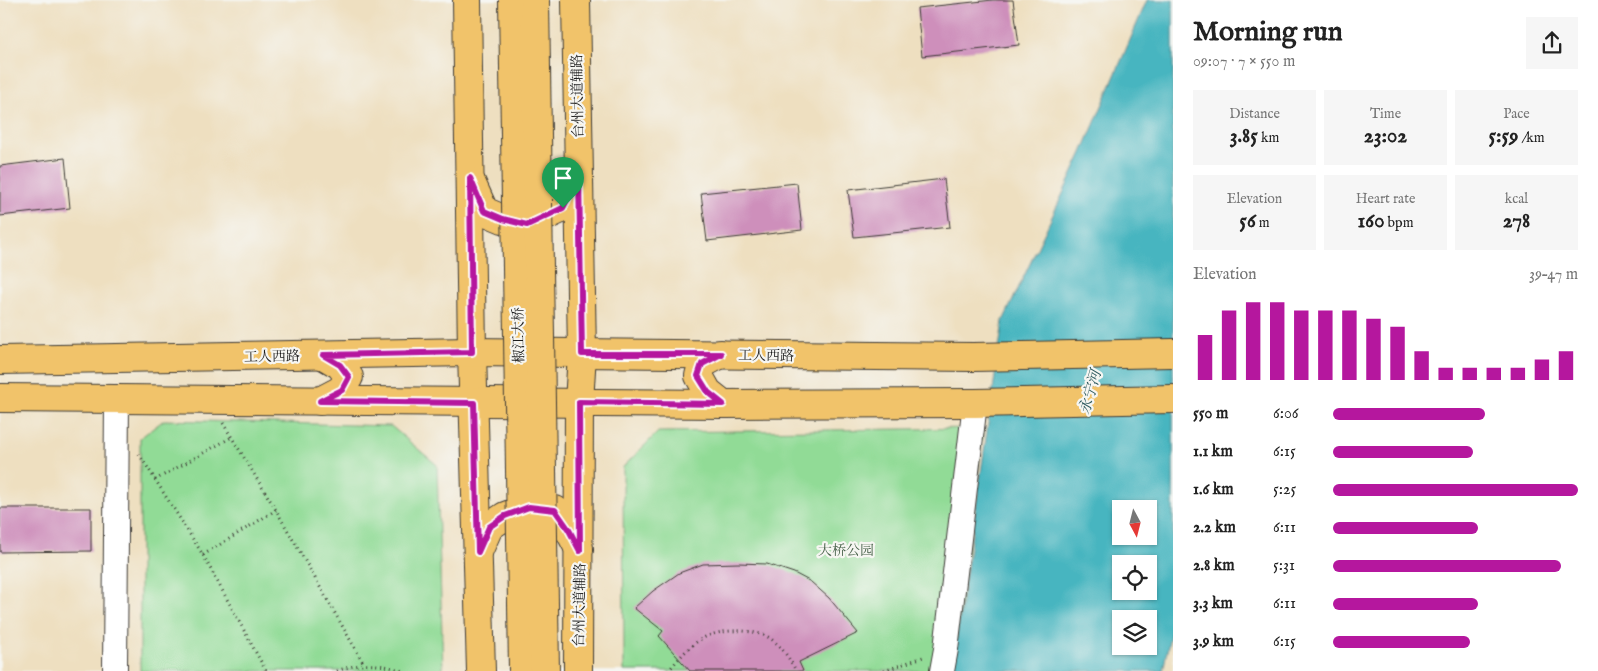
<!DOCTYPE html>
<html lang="en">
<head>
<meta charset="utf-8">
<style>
	:root { --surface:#fff; --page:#f6f6f6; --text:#222; --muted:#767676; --accent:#b5179e }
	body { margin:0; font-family:"IM FELL English","Noto Serif SC",serif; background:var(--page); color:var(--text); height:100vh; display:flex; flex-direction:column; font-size:19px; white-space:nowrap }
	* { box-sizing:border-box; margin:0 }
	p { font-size:16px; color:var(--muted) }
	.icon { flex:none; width:28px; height:28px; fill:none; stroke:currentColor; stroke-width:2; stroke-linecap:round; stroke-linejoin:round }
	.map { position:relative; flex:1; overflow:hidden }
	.drawer { display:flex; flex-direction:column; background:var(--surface); width:425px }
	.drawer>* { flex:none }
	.needle { width:32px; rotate:173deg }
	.tools { position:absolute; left:1112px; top:500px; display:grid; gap:10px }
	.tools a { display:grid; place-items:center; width:45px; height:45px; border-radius:0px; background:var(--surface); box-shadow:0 1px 4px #0004; font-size:25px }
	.pin { position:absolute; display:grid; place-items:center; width:42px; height:42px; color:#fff; margin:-51px -21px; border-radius:50% 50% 50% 0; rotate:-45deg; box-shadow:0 0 5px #0007 }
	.pin .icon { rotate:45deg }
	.round { display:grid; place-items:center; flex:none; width:52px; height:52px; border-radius:0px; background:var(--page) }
	.head { display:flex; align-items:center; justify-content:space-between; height:85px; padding:0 20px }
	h1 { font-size:28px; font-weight:700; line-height:38px }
	.figures { display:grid; grid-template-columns:repeat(3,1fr); gap:8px; height:85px; padding:5px 20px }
	.figures div { display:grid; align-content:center; border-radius:0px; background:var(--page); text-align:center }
	.figures b { font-size:21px; font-weight:700 }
	.figures small { font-size:14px; font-weight:400 }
	.figures p { font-size:14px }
	.chart { height:140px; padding:10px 20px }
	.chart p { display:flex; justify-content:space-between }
	.chart svg { width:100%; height:90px; margin-top:5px; stroke:var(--accent); stroke-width:6 }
	ul { padding:0 20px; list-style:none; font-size:16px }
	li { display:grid; grid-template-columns:80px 60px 1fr; align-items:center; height:38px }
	li i { height:12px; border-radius:6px; background:var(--accent) }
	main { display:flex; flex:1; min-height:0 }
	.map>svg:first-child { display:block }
	.green { fill:#91db96; stroke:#567c59 }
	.water { fill:#46b5c0; stroke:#31686e; fill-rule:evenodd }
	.building { fill:#ce8fbb }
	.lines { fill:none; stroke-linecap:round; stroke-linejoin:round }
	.minor-casing { stroke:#3c3935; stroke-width:26 }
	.major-casing { stroke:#3c3935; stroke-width:30 }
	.path { stroke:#3c3935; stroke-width:3; stroke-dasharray:1 4; stroke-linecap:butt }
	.minor { stroke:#fff; stroke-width:24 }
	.major { stroke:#f1c36a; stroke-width:28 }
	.major-bridge-casing { stroke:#3c3935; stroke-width:30; stroke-linecap:butt }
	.major-bridge { stroke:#f1c36a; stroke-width:28 }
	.route-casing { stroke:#fff; stroke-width:10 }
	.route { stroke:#b5179e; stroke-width:6 }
	.labels { text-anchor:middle; stroke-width:4.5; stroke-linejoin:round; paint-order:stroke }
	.street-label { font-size:14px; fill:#1c1c1c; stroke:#f6f6f2 }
	.park-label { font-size:14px; fill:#455f47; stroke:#f6f6f2 }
	.water-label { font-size:15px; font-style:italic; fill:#2d595e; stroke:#f6f6f2 }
</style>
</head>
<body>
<main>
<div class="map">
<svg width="1173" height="671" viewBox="0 0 1173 671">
	<rect width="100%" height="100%" fill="#f6f6f2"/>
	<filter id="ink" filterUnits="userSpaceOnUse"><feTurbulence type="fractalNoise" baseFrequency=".02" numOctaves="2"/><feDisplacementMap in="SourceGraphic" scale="10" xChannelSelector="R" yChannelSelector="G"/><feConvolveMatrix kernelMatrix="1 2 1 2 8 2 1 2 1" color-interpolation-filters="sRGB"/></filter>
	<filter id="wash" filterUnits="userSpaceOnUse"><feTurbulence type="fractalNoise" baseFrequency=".0096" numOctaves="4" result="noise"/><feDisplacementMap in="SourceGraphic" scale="20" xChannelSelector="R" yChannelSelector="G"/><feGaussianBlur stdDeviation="1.12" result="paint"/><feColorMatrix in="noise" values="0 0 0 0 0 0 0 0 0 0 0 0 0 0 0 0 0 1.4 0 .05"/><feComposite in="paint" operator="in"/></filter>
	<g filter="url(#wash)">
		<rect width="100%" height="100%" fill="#eedfc0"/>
		<g class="green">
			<polygon points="164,420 391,426 437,465 443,671 140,671 140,438"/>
			<polygon points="983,428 952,671 624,671 623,467 658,432"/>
		</g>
		<path class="water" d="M1147 0H1173V621L1163 671H952L1003 321 1081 155ZM1121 509H1149V536H1121ZM1121 564H1149V591H1121ZM1121 619H1149V646H1121Z"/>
		<g id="blocks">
			<g class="building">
				<polygon points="993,0 1013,0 1019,45 922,56 917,8"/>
				<polygon points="65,158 70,208 0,216 0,166"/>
				<polygon points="944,179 950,227 854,237 848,190"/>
				<polygon points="797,183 802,230 707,241 701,193"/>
				<polygon points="0,508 91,508 91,551 0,552"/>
				<polygon points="738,563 767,564 794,573 811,582 829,598 858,633 799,662 803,671 690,671 659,636 663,631 634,608 653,591 679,573 703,564"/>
			</g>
		</g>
	</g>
	<g filter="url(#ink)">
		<use href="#blocks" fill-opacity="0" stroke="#3c3935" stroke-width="1"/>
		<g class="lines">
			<defs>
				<g id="minor">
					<polyline points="115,671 117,398"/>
					<polyline points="942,671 946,649 975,403"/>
				</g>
				<g id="major">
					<polyline points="467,0 472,352 481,671"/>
					<polyline points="576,0 582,354 579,402 578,671"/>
					<polyline points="471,182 484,211 503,219 527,225 563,208 578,176"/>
					<polyline points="721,354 702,364 699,376 708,392 723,404"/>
					<polyline points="0,360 472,352 973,357 1173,353"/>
					<polyline points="0,398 723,404 975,403 1173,399"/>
					<polyline points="320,401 341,390 349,377 340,365 323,355"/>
					<polyline points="478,552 489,527 505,516 529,507 555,510 569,530 579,549"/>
				</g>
			</defs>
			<use href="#minor" class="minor-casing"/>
			<use href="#major" class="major-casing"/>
			<g class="path">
				<polyline points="223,423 276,510 364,664"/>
				<polyline points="139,454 203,555 266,671"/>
				<polyline points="155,480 232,437"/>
				<polyline points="203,555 276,510"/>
				<path d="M337 671C360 662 380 663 403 671"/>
				<path d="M668 671C678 660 686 649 698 641 716 629 746 628 766 636 779 642 790 659 796 671"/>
				<polyline points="884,671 923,657"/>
			</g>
			<use href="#minor" class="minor"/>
			<use href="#major" class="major"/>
			<defs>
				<g id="major-bridge">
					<polyline points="513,0 523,671"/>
					<polyline points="535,0 545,671"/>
				</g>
			</defs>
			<use href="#major-bridge" class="major-bridge-casing"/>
			<use href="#major-bridge" class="major-bridge"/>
		</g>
	</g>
	<g class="lines" filter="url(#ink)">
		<defs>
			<polygon id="route" points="579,175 582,354 721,354 702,364 698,376 708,392 723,404 579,402 580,551 569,530 555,510 529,507 505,516 489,527 478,552 474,403 320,401 342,390 349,377 340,365 323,355 472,352 470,178 484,211 503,219 527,225 563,208"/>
		</defs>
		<use href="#route" class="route-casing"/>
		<use href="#route" class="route"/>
	</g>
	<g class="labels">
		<g class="street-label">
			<text transform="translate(577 96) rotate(-91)" y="5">台州大道辅路</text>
			<text transform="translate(518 335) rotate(-91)" y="5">椒江大桥</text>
			<text transform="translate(766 355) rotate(1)" y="5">工人西路</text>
			<text transform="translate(272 356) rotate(-1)" y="5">工人西路</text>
			<text transform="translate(579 605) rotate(-89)" y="5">台州大道辅路</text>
		</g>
		<g class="park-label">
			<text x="846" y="555">大桥公园</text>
		</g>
		<g class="water-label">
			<text transform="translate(1090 392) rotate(-74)" y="5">永宁河</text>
		</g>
	</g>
</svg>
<div class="tools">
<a><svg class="needle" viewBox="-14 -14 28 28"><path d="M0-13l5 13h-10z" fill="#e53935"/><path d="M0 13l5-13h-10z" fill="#767676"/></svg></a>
<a><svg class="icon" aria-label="locate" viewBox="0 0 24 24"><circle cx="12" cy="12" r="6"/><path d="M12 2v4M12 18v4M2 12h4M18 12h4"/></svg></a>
<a><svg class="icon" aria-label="layers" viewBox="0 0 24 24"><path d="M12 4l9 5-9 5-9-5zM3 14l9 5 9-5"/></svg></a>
</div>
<div class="pin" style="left:563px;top:208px;background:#1e9e55"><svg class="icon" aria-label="arrive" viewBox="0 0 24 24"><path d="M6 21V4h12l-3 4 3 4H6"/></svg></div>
</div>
<section class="drawer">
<div class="head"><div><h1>Morning run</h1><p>09:07 · 7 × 550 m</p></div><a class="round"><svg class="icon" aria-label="share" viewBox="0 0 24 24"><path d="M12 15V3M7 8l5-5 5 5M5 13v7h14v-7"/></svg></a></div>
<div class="figures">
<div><p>Distance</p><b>3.85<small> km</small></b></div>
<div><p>Time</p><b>23:02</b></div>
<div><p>Pace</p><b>5:59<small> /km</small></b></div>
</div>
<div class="figures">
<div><p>Elevation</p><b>56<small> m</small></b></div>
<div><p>Heart rate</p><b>160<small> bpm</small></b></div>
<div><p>kcal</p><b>278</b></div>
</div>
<div class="chart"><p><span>Elevation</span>39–47 m</p>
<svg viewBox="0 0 160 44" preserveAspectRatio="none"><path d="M5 44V22M15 44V10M25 44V6M35 44V6M45 44V10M55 44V10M65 44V10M75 44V14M85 44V18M95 44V30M105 44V38M115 44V38M125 44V38M135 44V38M145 44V34M155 44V30"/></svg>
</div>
<ul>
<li><b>550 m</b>6:06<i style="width:62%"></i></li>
<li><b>1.1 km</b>6:15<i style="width:57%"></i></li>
<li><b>1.6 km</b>5:25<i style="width:100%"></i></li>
<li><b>2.2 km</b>6:11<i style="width:59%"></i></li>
<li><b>2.8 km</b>5:31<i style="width:93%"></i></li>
<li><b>3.3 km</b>6:11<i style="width:59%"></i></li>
<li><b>3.9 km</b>6:15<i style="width:56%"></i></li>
</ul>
</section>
</main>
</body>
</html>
